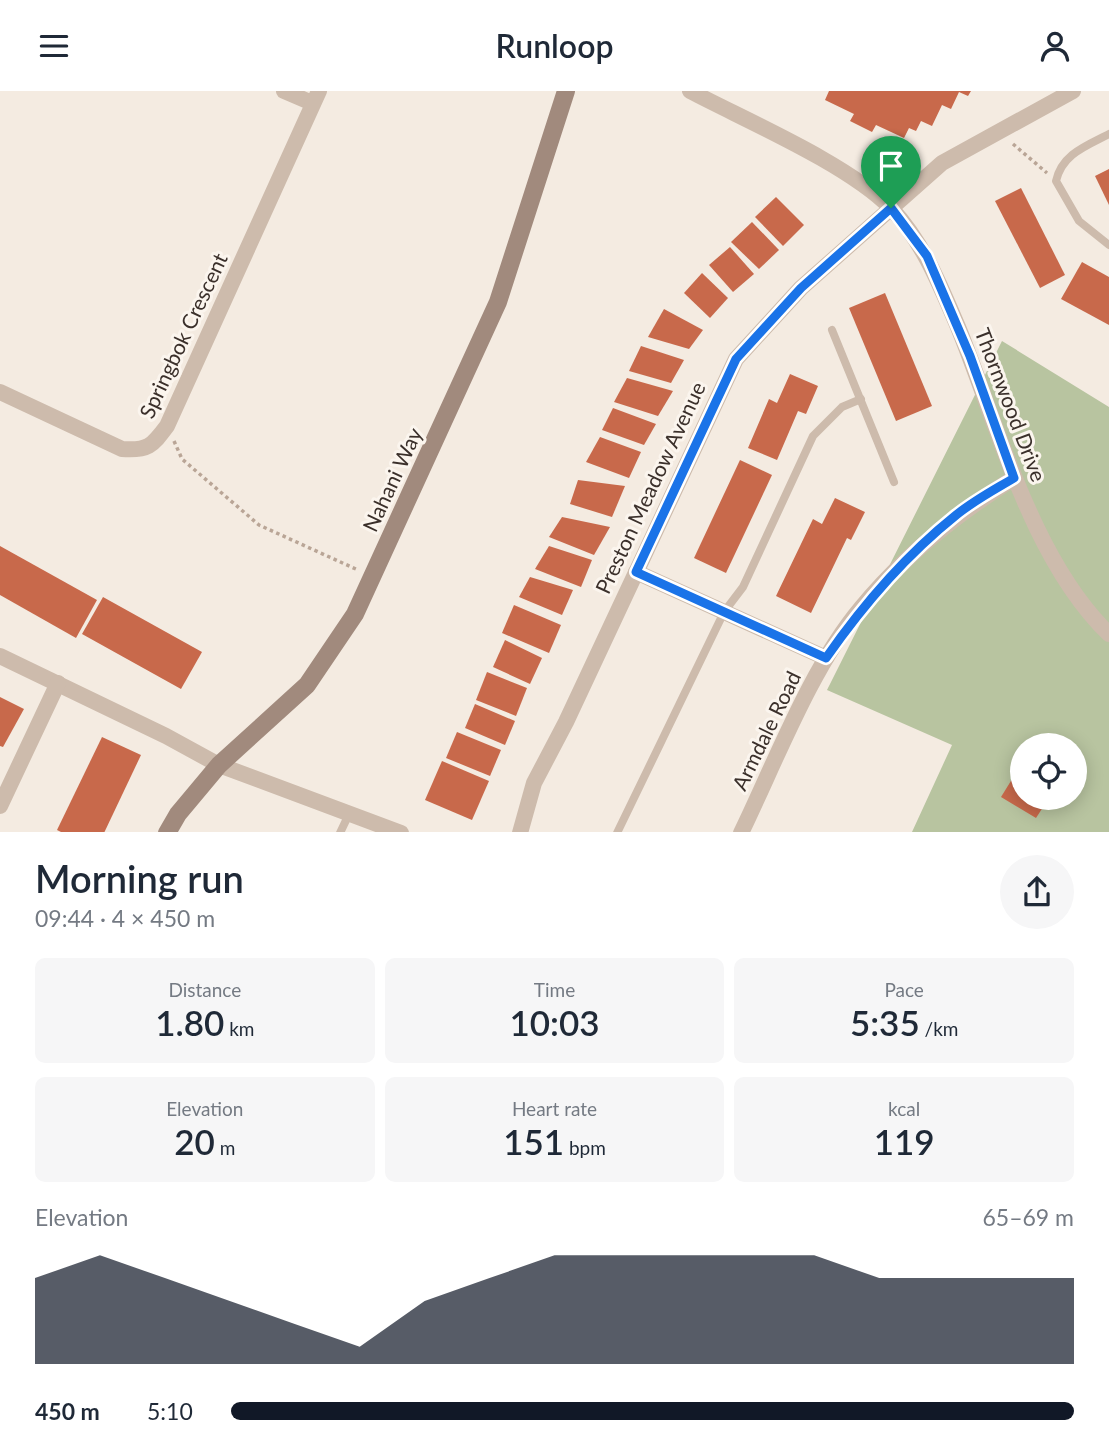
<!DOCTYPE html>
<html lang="en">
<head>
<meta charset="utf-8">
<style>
	:root { --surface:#fff; --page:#f6f6f7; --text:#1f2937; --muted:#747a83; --accent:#111827 }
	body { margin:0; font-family:Lato,sans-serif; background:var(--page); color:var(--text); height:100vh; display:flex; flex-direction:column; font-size:26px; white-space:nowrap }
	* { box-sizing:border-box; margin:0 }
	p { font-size:23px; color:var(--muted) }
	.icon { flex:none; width:38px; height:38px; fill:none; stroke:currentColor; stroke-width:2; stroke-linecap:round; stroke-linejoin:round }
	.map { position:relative; height:741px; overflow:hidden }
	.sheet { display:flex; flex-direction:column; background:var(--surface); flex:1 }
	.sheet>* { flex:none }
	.tools { position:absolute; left:1010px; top:642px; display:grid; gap:14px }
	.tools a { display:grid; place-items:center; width:77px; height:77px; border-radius:50%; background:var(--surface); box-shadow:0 4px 18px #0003; font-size:35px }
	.pin { position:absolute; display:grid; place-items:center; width:60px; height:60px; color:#fff; margin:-72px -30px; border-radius:50% 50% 50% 0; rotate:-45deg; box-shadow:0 0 7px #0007 }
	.pin .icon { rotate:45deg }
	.round { display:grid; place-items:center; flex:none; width:74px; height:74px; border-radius:37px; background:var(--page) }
	.head { display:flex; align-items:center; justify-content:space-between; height:119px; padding:0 35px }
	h1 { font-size:38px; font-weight:600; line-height:52px }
	.stats { display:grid; grid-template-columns:repeat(3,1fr); gap:10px; height:119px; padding:7px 35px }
	.stats div { display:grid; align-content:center; border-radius:10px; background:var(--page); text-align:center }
	.stats b { font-size:35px; font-weight:600 }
	.stats small { font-size:19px; font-weight:400 }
	.stats p { font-size:19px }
	.chart { height:196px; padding:14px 35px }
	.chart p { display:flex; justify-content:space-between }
	.chart svg { width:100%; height:126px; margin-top:7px; fill:var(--accent); opacity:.7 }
	ul { padding:0 35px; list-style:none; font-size:23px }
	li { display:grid; grid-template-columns:112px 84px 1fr; align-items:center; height:52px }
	li i { height:18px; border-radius:9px; background:var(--accent) }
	header { display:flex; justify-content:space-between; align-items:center; height:91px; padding:0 35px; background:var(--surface); font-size:32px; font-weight:600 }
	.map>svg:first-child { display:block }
	.green { fill:#b8c4a0; fill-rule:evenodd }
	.building { fill:#c8694b }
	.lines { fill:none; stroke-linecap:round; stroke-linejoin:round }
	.path { stroke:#b9a596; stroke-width:3.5; stroke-dasharray:3.5 3.5; stroke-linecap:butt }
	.lane { stroke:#cdbbac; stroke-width:8 }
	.street { stroke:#cdbbac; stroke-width:16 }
	.secondary { stroke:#a18a7d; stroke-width:18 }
	.route-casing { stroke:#fff; stroke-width:14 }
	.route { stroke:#1a73e8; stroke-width:9 }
	.labels { text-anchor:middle; stroke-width:6; stroke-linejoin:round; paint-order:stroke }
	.street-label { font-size:21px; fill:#3b302b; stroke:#fbf5ee }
</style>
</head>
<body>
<header><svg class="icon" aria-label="menu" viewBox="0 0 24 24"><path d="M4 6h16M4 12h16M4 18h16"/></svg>Runloop<svg class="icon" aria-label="person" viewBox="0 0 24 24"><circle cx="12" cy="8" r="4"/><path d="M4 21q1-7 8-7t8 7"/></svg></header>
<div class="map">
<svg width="1109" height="742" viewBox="0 0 1109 742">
	<rect width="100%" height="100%" fill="#f4ebe1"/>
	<path class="green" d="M1002 250 1109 316V741H912L952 654 827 599ZM1022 654H1074V707H1022Z"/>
	<g class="building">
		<polygon points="829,0 971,0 968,5 959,1 951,18 942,14 932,35 921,30 916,40 909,37 904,47 876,34 872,41 850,30 854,23 825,9"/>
		<polygon points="1109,78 1109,114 1095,85"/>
		<polygon points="1021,97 1065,184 1040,197 995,110"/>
		<polygon points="776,106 804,134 783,155 755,126"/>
		<polygon points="752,131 779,159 759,178 731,151"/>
		<polygon points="730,156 754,183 733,201 709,174"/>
		<polygon points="1082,171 1109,186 1109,234 1061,208"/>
		<polygon points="702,182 728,207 710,227 684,202"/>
		<polygon points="885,202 932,315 896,330 849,217"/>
		<polygon points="664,218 703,239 689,258 648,246"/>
		<polygon points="641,255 684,269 671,292 629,280"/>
		<polygon points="790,283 818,295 806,323 798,320 777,369 748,357 769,308 777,312"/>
		<polygon points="627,287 673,300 658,325 614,311"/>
		<polygon points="613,317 656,333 644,354 602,339"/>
		<polygon points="600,346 641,361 629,387 586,371"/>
		<polygon points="740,369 772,384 726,482 694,467"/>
		<polygon points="578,389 625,395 612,426 570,413"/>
		<polygon points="835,407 865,421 851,449 847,447 811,522 776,505 813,428 822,433"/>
		<polygon points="562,426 610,436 594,464 549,446"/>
		<polygon points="0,455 97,509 76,547 0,504"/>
		<polygon points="549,455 592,469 581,496 535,478"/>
		<polygon points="530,486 573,499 562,524 519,506"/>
		<polygon points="103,506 202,561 181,598 82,543"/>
		<polygon points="514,514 561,534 549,562 502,542"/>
		<polygon points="505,549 542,567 530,593 493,576"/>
		<polygon points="487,581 527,597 516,625 476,609"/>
		<polygon points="0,606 24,618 3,656 0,655"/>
		<polygon points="475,613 515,630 505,654 465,637"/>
		<polygon points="457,641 501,659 490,685 446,667"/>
		<polygon points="102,646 141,664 104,742 63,742 57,739"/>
		<polygon points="442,670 489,690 472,729 425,709"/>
		<polygon points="1022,672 1022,707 1049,707 1036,727 1001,706"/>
	</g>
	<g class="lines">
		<g class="path">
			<polyline points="1013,53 1047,82"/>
			<polyline points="174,350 182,368 259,434 358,479"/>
		</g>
		<g class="lane">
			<path d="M1109 43C1086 55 1062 63 1056 90L1079 130 1109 154"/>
			<polyline points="832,239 894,391"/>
			<polyline points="340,742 349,723"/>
			<polyline points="617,742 724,521 743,496 813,345 842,316 861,308"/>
		</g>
		<g class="street">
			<polyline points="284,0 312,12"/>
			<path d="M690 0C747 30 848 73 891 117 923 151 940 194 958 236 998 334 1032 469 1109 543"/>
			<path d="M0 301 122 358C148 360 152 355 167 335L319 0"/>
			<polyline points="636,481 826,567"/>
			<polyline points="0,565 166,645 219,674 401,742"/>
			<polyline points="0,715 58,592"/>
			<polyline points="520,742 534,692 566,631 736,268 801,197 942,72 1073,0"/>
			<path d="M741 742C776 670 810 578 861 517 904 464 957 423 1014 387"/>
		</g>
		<polyline class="secondary" points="167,742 178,723 219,674 307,594 355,523 498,211 566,0"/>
	</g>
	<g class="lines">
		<defs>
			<path id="route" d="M891 117 927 165 970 265 1014 387C994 399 973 410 955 425 905 465 863 514 826 567L636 481 736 268 801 197Z"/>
		</defs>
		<use href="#route" class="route-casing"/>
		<use href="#route" class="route"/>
	</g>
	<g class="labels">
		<g class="street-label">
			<text transform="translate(184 245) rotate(-65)" y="7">Springbok Crescent</text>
			<text transform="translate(1010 314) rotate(69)" y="7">Thornwood Drive</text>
			<text transform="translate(393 389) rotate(-65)" y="7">Nahani Way</text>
			<text transform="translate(651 397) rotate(-65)" y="7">Preston Meadow Avenue</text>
			<text transform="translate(767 640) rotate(-64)" y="7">Armdale Road</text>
		</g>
	</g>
</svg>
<div class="tools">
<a><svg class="icon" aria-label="locate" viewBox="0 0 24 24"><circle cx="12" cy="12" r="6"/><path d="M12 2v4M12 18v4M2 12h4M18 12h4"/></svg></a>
</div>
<div class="pin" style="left:891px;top:117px;background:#1e9e55"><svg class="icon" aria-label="arrive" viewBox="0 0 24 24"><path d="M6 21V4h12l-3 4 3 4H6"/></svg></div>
</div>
<section class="sheet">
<div class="head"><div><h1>Morning run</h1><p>09:44 · 4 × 450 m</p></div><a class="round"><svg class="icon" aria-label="share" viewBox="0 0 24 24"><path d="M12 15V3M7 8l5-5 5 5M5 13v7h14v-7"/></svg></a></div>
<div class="stats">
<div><p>Distance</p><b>1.80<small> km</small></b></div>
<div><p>Time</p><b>10:03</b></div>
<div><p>Pace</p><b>5:35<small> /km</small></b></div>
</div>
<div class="stats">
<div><p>Elevation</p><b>20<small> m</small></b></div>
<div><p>Heart rate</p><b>151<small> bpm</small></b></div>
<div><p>kcal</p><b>119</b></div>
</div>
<div class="chart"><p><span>Elevation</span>65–69 m</p>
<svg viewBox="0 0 160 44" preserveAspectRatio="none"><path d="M0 44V14L10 6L20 14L30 22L40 30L50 38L60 22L70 14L80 6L90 6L100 6L110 6L120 6L130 14L140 14L150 14L160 14V44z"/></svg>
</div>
<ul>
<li><b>450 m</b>5:10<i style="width:100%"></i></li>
</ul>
</section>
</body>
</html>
